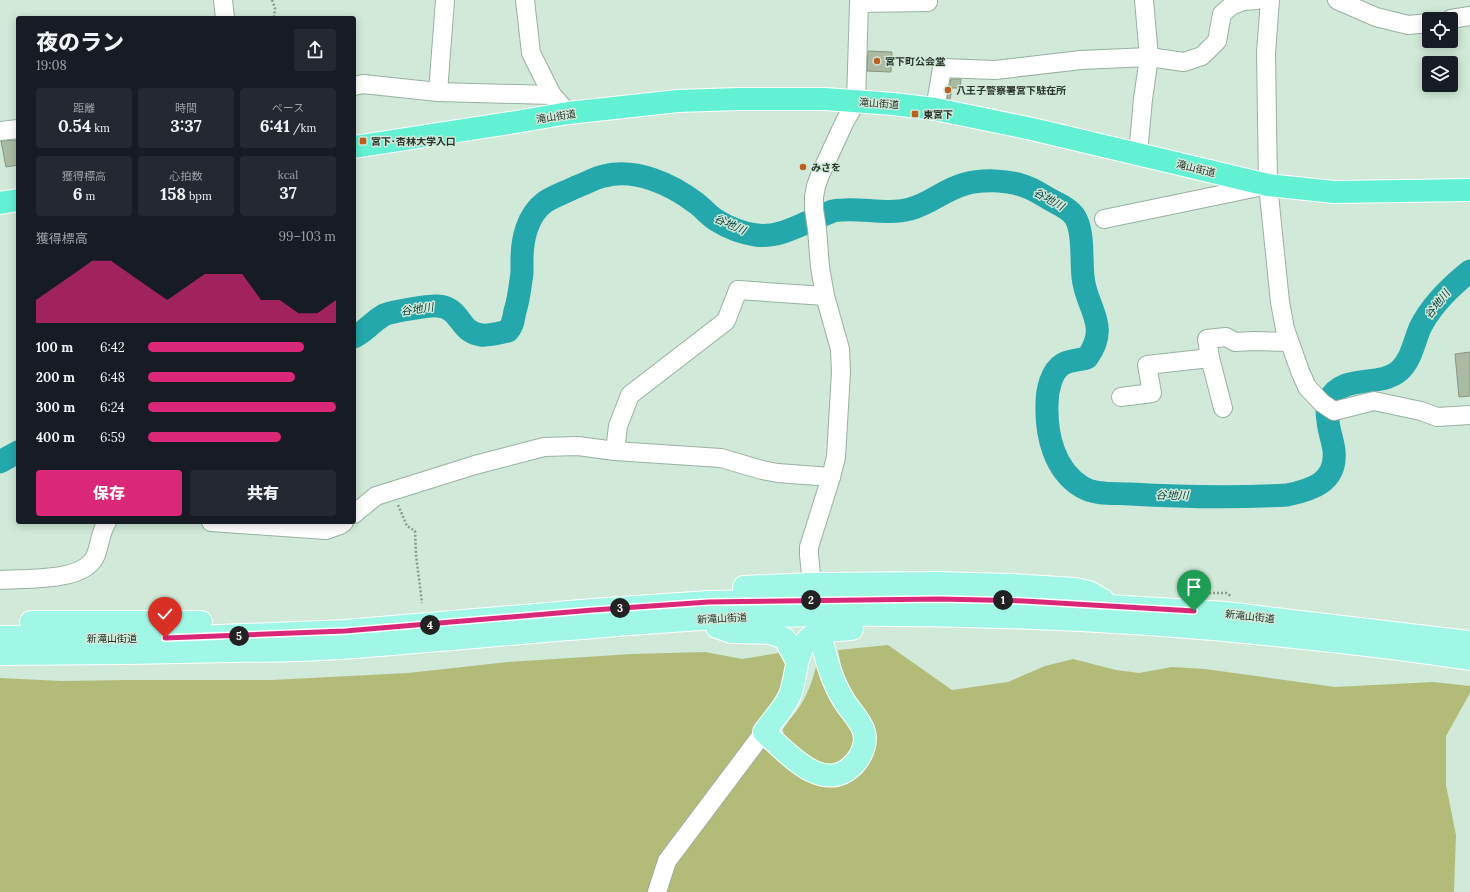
<!DOCTYPE html>
<html lang="ja">
<head>
<meta charset="utf-8">
<style>
	:root { --surface:#171b24; --page:#242831; --text:#f1f3f6; --muted:#9ea1a6; --accent:#db2777 }
	body { margin:0; font-family:Lora,"Noto Sans JP",serif; background:var(--page); color:var(--text); height:100vh; display:flex; flex-direction:column; font-size:15px; white-space:nowrap }
	* { box-sizing:border-box; margin:0 }
	p { font-size:13px; color:var(--muted) }
	.icon { flex:none; width:22px; height:22px; fill:none; stroke:currentColor; stroke-width:2; stroke-linecap:round; stroke-linejoin:round }
	.map { position:relative; flex:1; overflow:hidden }
	.drawer { position:absolute; left:16px; top:16px; width:340px; height:508px; display:flex; flex-direction:column; background:var(--surface); border-radius:4px; box-shadow:0 2px 10px #0003 }
	.drawer>* { flex:none }
	.buttons { position:absolute; left:1422px; top:12px; display:grid; gap:8px }
	.buttons a { display:grid; place-items:center; width:36px; height:36px; border-radius:4px; background:var(--surface); box-shadow:0 2px 10px #0003; font-size:20px }
	.pin { position:absolute; display:grid; place-items:center; width:34px; height:34px; color:#fff; margin:-41px -17px; border-radius:50% 50% 50% 0; rotate:-45deg; box-shadow:0 0 4px #0007 }
	.pin .icon { rotate:45deg }
	.km { position:absolute; width:20px; height:20px; margin:-10px; border-radius:50%; background:#222; color:#fff; font-size:11px; line-height:20px; text-align:center }
	.round { display:grid; place-items:center; flex:none; width:42px; height:42px; border-radius:4px; background:var(--page) }
	.headline { display:flex; align-items:center; justify-content:space-between; height:68px; padding:0 20px }
	h1 { font-size:22px; font-weight:800; line-height:30px }
	.stats { display:grid; grid-template-columns:repeat(3,1fr); gap:6px; height:68px; padding:4px 20px }
	.stats div { display:grid; align-content:center; border-radius:4px; background:var(--page); text-align:center }
	.stats b { font-size:17px; font-weight:800 }
	.stats small { font-size:11px; font-weight:400 }
	.stats p { font-size:11px }
	.chart { height:112px; padding:8px 20px }
	.chart p { display:flex; justify-content:space-between }
	.chart svg { width:100%; height:72px; margin-top:4px; fill:var(--accent); opacity:.7 }
	.button { display:flex; gap:8px; margin-top:auto; padding:8px 20px }
	.button a { flex:1; height:46px; border-radius:4px; background:var(--accent); color:#fff; font-size:16px; font-weight:800; line-height:46px; text-align:center }
	.button a+a { background:var(--page); color:var(--text) }
	ul { padding:0 20px; list-style:none; font-size:13px }
	li { display:grid; grid-template-columns:64px 48px 1fr; align-items:center; height:30px }
	li i { height:10px; border-radius:5px; background:var(--accent) }
	.map>svg:first-child { display:block }
	.green { fill:#b3bb79 }
	.lines { fill:none; stroke-linecap:round; stroke-linejoin:round }
	.river { stroke:#25a8ac; stroke-width:23 }
	.building { fill:#abbaa3; stroke:#889680 }
	.minor-casing { stroke:#99b1a1; stroke-width:20 }
	.major-casing { stroke:#fff; stroke-width:24 }
	.highway-casing { stroke:#fff; stroke-width:24 }
	.path { stroke:#889b8e; stroke-width:2.5; stroke-dasharray:2 2; stroke-linecap:butt }
	.minor { stroke:#fff; stroke-width:18 }
	.major { stroke:#a1f7e5; stroke-width:22 }
	.highway { stroke:#63f1d4; stroke-width:22 }
	.route-casing { stroke:#fff; stroke-width:8 }
	.route { stroke:#db2777; stroke-width:5 }
	.poi-dot { fill:#bf5f1c; stroke:#d0e9d8; stroke-width:1.5 }
	.labels { text-anchor:middle; stroke-width:3; stroke-linejoin:round; paint-order:stroke }
	.poi-label { font-size:10px; font-weight:bold; fill:#29332c; stroke:#d0e9d8; text-anchor:start }
	.street-label { font-size:10px; fill:#29332c; stroke:#d0e9d8 }
	.water-label { font-size:11px; font-style:italic; fill:#074042; stroke:#d0e9d8 }
</style>
</head>
<body>
<div class="map">
<svg width="1470" height="892" viewBox="0 0 1470 892">
	<rect width="100%" height="100%" fill="#d0e9d8"/>
	<g class="green">
		<polygon points="888,645 952,690 1008,682 1045,666 1073,659 1116,670 1139,673 1172,667 1205,669 1335,687 1433,682 1470,686 1470,693 1446,736 1446,785 1456,835 1454,892 0,892 0,678 61,681 126,680 272,680 408,673 508,662 632,654 705,652 742,659 779,653 787,668 784,691 764,720 749,736 801,779 822,787 847,784 862,774 870,754 844,682 838,650"/>
		<path d="M818 659 853 726 857 747 843 762 825 767 811 763 784 738 783 729C788 721 795 714 800 706 809 692 814 676 818 659Z"/>
	</g>
	<g class="lines">
		<g class="river">
			<path d="M354 337C365 332 373 321 384 315 390 312 430 305 438 306 462 308 458 332 481 335 489 336 499 333 508 331 514 323 513 320 515 311 519 299 520 286 522 273 522 269 522 265 522 260 522 240 527 215 545 202 554 196 566 192 576 187 585 184 594 178 604 176 636 168 671 184 696 203 703 208 708 215 716 220 727 227 742 233 756 235 778 238 798 226 817 218 822 216 827 213 833 211 858 206 885 216 910 209 930 204 945 189 965 184 982 179 1007 180 1024 186 1034 189 1042 195 1051 200 1060 205 1070 209 1075 217 1084 232 1081 259 1083 277 1086 309 1111 325 1087 358 1080 360 1070 360 1063 364 1051 371 1047 391 1047 404 1046 435 1054 470 1082 487 1095 495 1115 493 1130 494 1182 497 1235 498 1287 495 1312 490 1337 482 1334 451 1333 441 1329 432 1328 421 1327 415 1326 407 1329 400 1342 373 1379 388 1399 371 1411 361 1414 342 1420 328 1431 305 1450 287 1470 271"/>
			<polyline points="0,462 18,452"/>
		</g>
	</g>
	<g class="building">
		<polygon points="868,51 892,52 891,72 867,71"/>
		<polygon points="951,79 961,79 960,88 952,88 950,99 947,99"/>
		<polygon points="18,140 18,165 6,167 1,141"/>
		<polygon points="1470,352 1470,396 1459,397 1455,354"/>
	</g>
	<g class="lines">
		<defs>
			<g id="minor">
				<polyline points="223,0 225,18"/>
				<polyline points="525,0 531,53 552,95"/>
				<polyline points="1337,0 1376,17 1408,25 1429,23"/>
				<polyline points="1451,19 1470,16"/>
				<polyline points="354,86 363,84 438,92 552,95 568,113"/>
				<polyline points="438,92 445,0"/>
				<polyline points="935,109 942,68 995,70 1081,60 1149,57 1184,62 1202,56 1217,41 1222,14 1231,6 1243,1 1257,0"/>
				<polyline points="0,131 18,129"/>
				<polyline points="1138,154 1143,99 1149,57 1144,0"/>
				<polyline points="1268,185 1266,53 1270,0"/>
				<polyline points="1104,219 1268,185 1280,302 1285,329 1300,371 1307,387 1322,403 1334,411 1374,401 1421,411 1437,417 1470,415"/>
				<polyline points="1121,397 1152,393 1147,365 1210,358"/>
				<polyline points="1223,408 1210,358 1207,339 1226,337 1235,342 1254,341 1289,342"/>
				<polyline points="615,451 618,426 630,395 726,321 738,290 825,296"/>
				<polyline points="354,514 376,496 475,465 544,447 578,446 615,451 721,458 762,470 778,473 831,477"/>
				<polyline points="211,522 326,530 340,525 344,522"/>
				<path d="M0 580C25 578 83 582 95 557 100 546 100 532 107 522"/>
				<polyline points="812,584 809,555 809,547 831,477 836,457 841,372 840,349 825,296 820,267 817,229 814,209 814,197 816,186 820,175 845,121 856,102 859,3 928,2 928,0"/>
				<polyline points="657,892 667,861 764,732"/>
			</g>
			<g id="major">
				<polyline points="744,587 812,584 935,583 1012,585 1075,589 1089,592 1103,600"/>
				<polyline points="31,622 201,622"/>
				<polyline points="717,627 731,632 770,633 779,636 785,639 797,661"/>
				<polyline points="0,637 196,637 345,631 593,610 709,602 939,599 1024,601 1226,613 1470,642"/>
				<path d="M822 642C827 662 832 681 843 699 849 710 861 720 864 732 867 743 862 755 855 763 824 797 788 753 764 732 772 721 784 708 789 697 798 678 794 647 813 635 824 628 839 631 852 629"/>
				<path d="M0 654C77 654 153 653 230 651 271 651 313 650 355 647 461 639 567 628 673 621 705 619 737 616 769 616 944 612 1119 618 1294 637 1353 643 1412 650 1470 659"/>
			</g>
			<g id="highway">
				<polyline points="354,147 516,122 568,113 678,101 738,99 825,99 893,104 935,109 1032,129 1268,185 1334,192 1470,190"/>
				<polyline points="0,203 18,200"/>
			</g>
		</defs>
		<use href="#minor" class="minor-casing"/>
		<use href="#major" class="major-casing"/>
		<use href="#highway" class="highway-casing"/>
		<g class="path">
			<polyline points="272,0 275,8 274,18"/>
			<polyline points="398,505 407,526 415,531 416,555 422,603"/>
			<polyline points="1205,593 1226,593 1231,596"/>
		</g>
		<use href="#minor" class="minor"/>
		<use href="#major" class="major"/>
		<use href="#highway" class="highway"/>
	</g>
	<g class="lines">
		<defs>
			<polyline id="route" points="165,638 345,631 593,610 709,602 939,599 1024,601 1194,611"/>
		</defs>
		<use href="#route" class="route-casing"/>
		<use href="#route" class="route"/>
	</g>
	<g class="poi-dot">
		<circle cx="877" cy="61" r="4"/>
		<circle cx="948" cy="90" r="4"/>
		<rect x="911" y="110" width="8" height="8" rx="2"/>
		<rect x="359" y="137" width="8" height="8" rx="2"/>
		<circle cx="803" cy="167" r="4"/>
	</g>
	<g class="labels">
		<g class="poi-label">
			<text x="885" y="65">宮下町公会堂</text>
			<text x="956" y="94">八王子警察署宮下駐在所</text>
			<text x="923" y="118">東宮下</text>
			<text x="371" y="145">宮下･杏林大学入口</text>
			<text x="811" y="171">みさを</text>
		</g>
		<g class="street-label">
			<text transform="translate(879 103) rotate(4)" y="4">滝山街道</text>
			<text transform="translate(556 116) rotate(-9)" y="4">滝山街道</text>
			<text transform="translate(1196 168) rotate(14)" y="4">滝山街道</text>
			<text transform="translate(1250 616) rotate(6)" y="4">新滝山街道</text>
			<text transform="translate(722 618) rotate(-3)" y="4">新滝山街道</text>
			<text x="112" y="642">新滝山街道</text>
		</g>
		<g class="water-label">
			<text transform="translate(1049 199) rotate(29)" y="4">谷地川</text>
			<text transform="translate(730 224) rotate(24)" y="4">谷地川</text>
			<text transform="translate(1437 304) rotate(-52)" y="4">谷地川</text>
			<text transform="translate(417 309) rotate(-8)" y="4">谷地川</text>
			<text transform="translate(1172 495) rotate(1)" y="4">谷地川</text>
		</g>
	</g>
</svg>
<div class="buttons">
<a><svg class="icon" aria-label="locate" viewBox="0 0 24 24"><circle cx="12" cy="12" r="6"/><path d="M12 2v4M12 18v4M2 12h4M18 12h4"/></svg></a>
<a><svg class="icon" aria-label="layers" viewBox="0 0 24 24"><path d="M12 4l9 5-9 5-9-5zM3 14l9 5 9-5"/></svg></a>
</div>
<div class="pin" style="left:1194px;top:611px;background:#1e9e55"><svg class="icon" aria-label="arrive" viewBox="0 0 24 24"><path d="M6 21V4h12l-3 4 3 4H6"/></svg></div>
<div class="pin" style="left:165px;top:638px;background:#d93025"><svg class="icon" aria-label="check" viewBox="0 0 24 24"><path d="M5 12l5 5 9-10"/></svg></div>
<b class="km" style="left:1003px;top:600px">1</b>
<b class="km" style="left:811px;top:600px">2</b>
<b class="km" style="left:620px;top:608px">3</b>
<b class="km" style="left:430px;top:625px">4</b>
<b class="km" style="left:239px;top:636px">5</b>
<section class="drawer">
<div class="headline"><div><h1>夜のラン</h1><p>19:08</p></div><a class="round"><svg class="icon" aria-label="share" viewBox="0 0 24 24"><path d="M12 15V3M7 8l5-5 5 5M5 13v7h14v-7"/></svg></a></div>
<div class="stats">
<div><p>距離</p><b>0.54<small> km</small></b></div>
<div><p>時間</p><b>3:37</b></div>
<div><p>ペース</p><b>6:41<small> /km</small></b></div>
</div>
<div class="stats">
<div><p>獲得標高</p><b>6<small> m</small></b></div>
<div><p>心拍数</p><b>158<small> bpm</small></b></div>
<div><p>kcal</p><b>37</b></div>
</div>
<div class="chart"><p><span>獲得標高</span>99–103 m</p>
<svg viewBox="0 0 160 44" preserveAspectRatio="none"><path d="M0 44V30L10 22L20 14L30 6L40 6L50 14L60 22L70 30L80 22L90 14L100 14L110 14L120 30L130 30L140 38L150 38L160 30V44z"/></svg>
</div>
<ul>
<li><b>100 m</b>6:42<i style="width:83%"></i></li>
<li><b>200 m</b>6:48<i style="width:78%"></i></li>
<li><b>300 m</b>6:24<i style="width:100%"></i></li>
<li><b>400 m</b>6:59<i style="width:71%"></i></li>
</ul>
<div class="button"><a>保存</a><a>共有</a></div>
</section>
</div>
</body>
</html>
